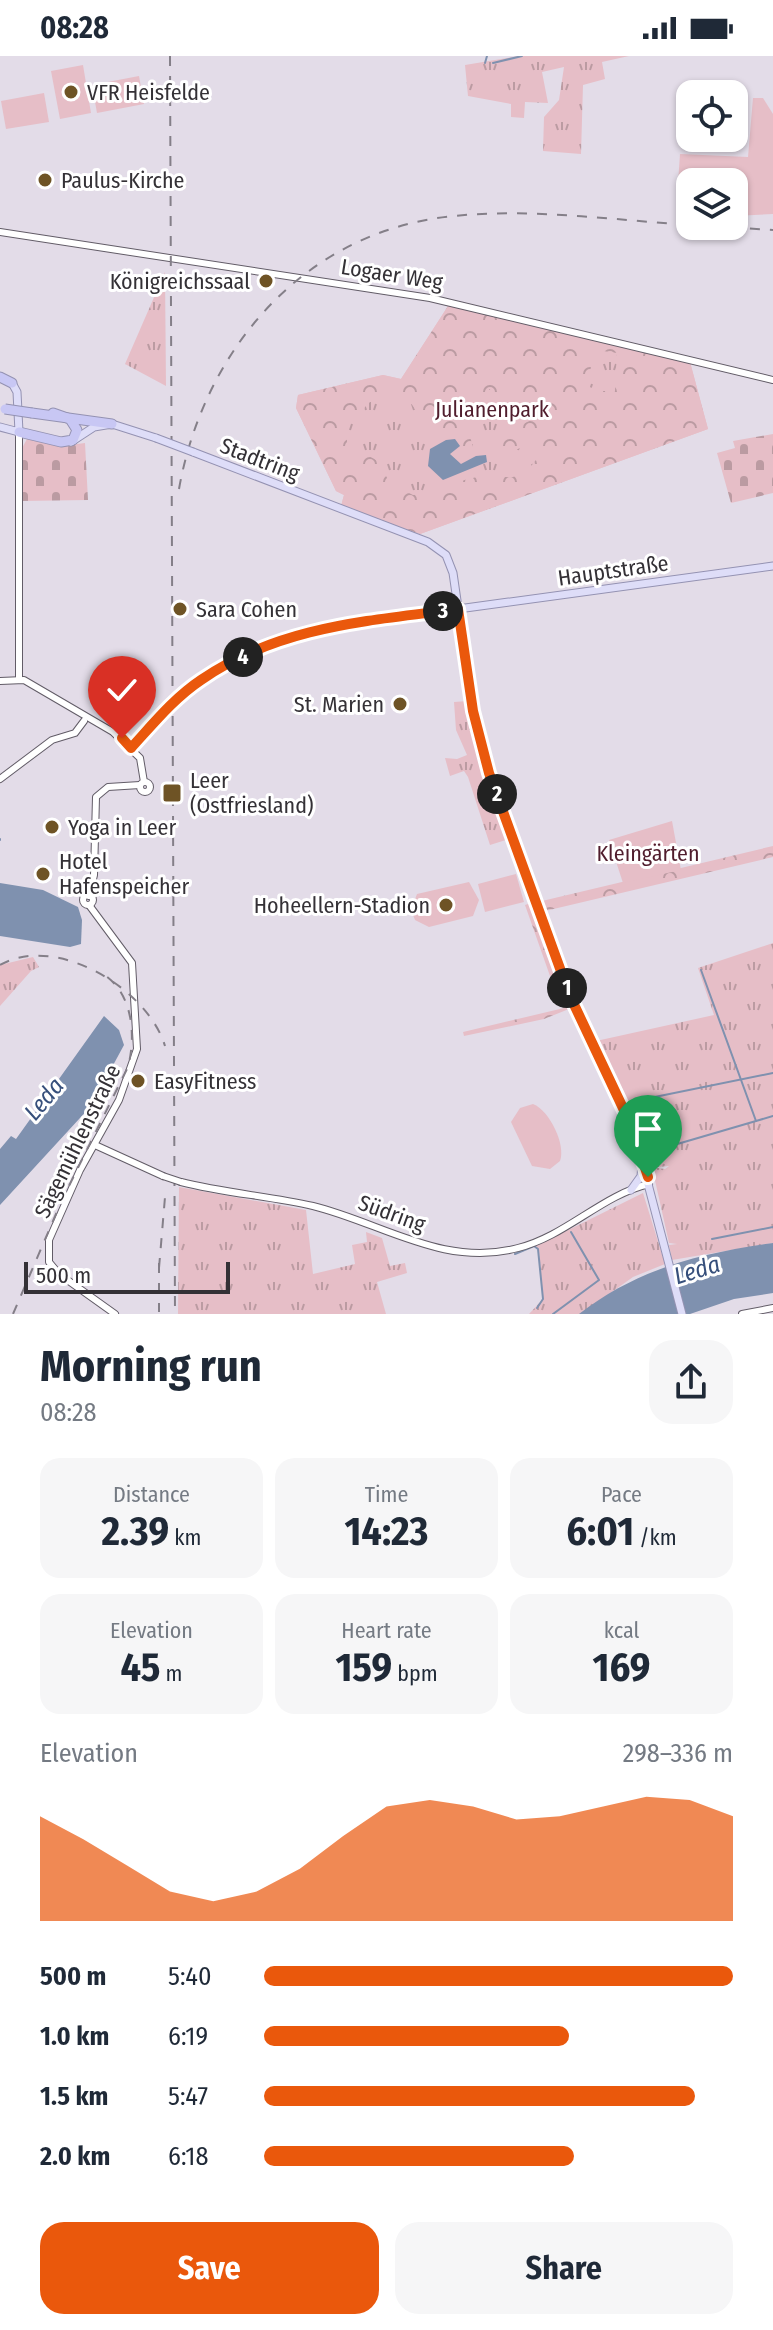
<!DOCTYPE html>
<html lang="en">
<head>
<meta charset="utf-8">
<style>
	:root { --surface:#fff; --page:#f6f6f7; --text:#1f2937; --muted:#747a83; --accent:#ea580c }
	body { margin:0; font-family:"Fira Sans Condensed",sans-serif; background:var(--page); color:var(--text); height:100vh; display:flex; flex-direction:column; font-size:30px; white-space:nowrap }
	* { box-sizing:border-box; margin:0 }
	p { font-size:26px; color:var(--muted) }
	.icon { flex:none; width:44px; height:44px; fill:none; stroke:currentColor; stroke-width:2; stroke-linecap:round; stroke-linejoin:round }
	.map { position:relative; height:1258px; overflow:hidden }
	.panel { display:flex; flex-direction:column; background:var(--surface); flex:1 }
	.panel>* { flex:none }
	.fabs { position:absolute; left:676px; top:24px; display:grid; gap:16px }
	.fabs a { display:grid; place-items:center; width:72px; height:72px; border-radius:16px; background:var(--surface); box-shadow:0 2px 6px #0004; font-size:40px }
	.scale { position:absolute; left:24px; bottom:20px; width:206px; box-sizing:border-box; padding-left:8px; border:4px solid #343136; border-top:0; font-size:22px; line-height:28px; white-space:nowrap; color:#343136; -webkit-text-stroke:6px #fff; paint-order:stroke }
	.pin { position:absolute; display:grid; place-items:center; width:68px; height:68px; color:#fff; margin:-82px -34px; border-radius:50% 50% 50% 0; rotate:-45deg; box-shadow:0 0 8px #0007 }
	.pin .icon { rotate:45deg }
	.km { position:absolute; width:40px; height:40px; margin:-20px; border-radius:50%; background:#222; color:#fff; font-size:22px; line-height:40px; text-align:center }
	.round { display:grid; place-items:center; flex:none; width:84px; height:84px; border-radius:24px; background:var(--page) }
	.summary { display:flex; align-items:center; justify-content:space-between; height:136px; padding:0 40px }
	h1 { font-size:44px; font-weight:700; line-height:60px }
	.figures { display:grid; grid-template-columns:repeat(3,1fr); gap:12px; height:136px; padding:8px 40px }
	.figures div { display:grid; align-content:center; border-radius:20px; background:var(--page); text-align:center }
	.figures b { font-size:40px; font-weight:700 }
	.figures small { font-size:22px; font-weight:400 }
	.figures p { font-size:22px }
	.chart { height:224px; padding:16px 40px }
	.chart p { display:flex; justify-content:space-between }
	.chart svg { width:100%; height:144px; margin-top:8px; fill:var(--accent); opacity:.7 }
	.cta { display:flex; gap:16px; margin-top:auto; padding:16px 40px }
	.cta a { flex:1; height:92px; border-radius:24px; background:var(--accent); color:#fff; font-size:32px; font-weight:700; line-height:92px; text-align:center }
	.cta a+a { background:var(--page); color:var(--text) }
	ul { padding:0 40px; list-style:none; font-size:26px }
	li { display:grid; grid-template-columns:128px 96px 1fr; align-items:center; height:60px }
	li i { height:20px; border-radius:10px; background:var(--accent) }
	.status { display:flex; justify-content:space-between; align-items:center; height:56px; padding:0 40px; background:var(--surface); direction:ltr }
	.status svg { height:22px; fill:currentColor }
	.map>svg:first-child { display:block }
	.grass { fill:url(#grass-tufts) }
	.forest { fill:url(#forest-crowns); fill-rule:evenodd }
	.cemetery { fill:url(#cemetery-stones) }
	.garden { fill:#e6bec7 }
	.water { fill:#7f91af }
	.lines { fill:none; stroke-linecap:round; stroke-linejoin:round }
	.stream { stroke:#7f91af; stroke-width:2 }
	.secondary-casing { stroke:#625c67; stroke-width:8 }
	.primary-casing { stroke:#9492b2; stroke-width:9 }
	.highway-casing { stroke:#9492b2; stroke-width:11 }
	.secondary { stroke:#fff; stroke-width:6 }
	.primary { stroke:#deddf8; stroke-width:7 }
	.highway { stroke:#c8c7f4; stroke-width:9 }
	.rail { stroke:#847f88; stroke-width:2; stroke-dasharray:10 10; stroke-linecap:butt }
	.secondary-bridge-casing { stroke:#625c67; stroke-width:8; stroke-linecap:butt }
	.primary-bridge-casing { stroke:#9492b2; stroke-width:9; stroke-linecap:butt }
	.highway-bridge-casing { stroke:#9492b2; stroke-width:11; stroke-linecap:butt }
	.secondary-bridge { stroke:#fff; stroke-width:6 }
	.primary-bridge { stroke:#deddf8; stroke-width:7 }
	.highway-bridge { stroke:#c8c7f4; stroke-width:9 }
	.route-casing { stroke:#fff; stroke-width:16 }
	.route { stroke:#ea580c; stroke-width:10 }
	.poi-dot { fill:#6e5325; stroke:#fff; stroke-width:3 }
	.labels { text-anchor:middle; stroke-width:6; stroke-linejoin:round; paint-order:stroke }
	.poi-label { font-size:22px; fill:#343136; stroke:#fff; text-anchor:start }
	.street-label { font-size:22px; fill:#343136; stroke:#fff }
	.park-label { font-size:22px; fill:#501d2d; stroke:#fff }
	.water-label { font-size:24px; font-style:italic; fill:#364f7b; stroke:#fff }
</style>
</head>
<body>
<div class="status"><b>08:28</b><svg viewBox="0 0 49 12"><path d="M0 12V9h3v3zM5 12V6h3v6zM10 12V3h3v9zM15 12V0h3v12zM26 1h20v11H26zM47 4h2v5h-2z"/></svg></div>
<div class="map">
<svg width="773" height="1258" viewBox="0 0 773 1258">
	<defs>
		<pattern id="grass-tufts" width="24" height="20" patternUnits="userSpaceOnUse" patternTransform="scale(2)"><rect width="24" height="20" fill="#e6bec7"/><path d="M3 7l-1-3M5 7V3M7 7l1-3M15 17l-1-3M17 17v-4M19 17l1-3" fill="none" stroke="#bb9ba2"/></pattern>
		<pattern id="forest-crowns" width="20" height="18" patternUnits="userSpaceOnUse" patternTransform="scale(2)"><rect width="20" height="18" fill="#e6bec7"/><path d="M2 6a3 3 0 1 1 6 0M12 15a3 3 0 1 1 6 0" fill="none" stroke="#bb9ba2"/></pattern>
		<pattern id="cemetery-stones" width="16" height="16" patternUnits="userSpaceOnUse" patternTransform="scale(2)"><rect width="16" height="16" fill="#e6bec7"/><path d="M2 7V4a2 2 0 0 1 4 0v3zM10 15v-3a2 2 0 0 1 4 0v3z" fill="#bb9ba2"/></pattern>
	</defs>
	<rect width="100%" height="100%" fill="#e3dce8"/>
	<g class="grass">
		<polygon points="519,0 629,0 602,6 605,23 583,29 581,98 543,95 544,61 559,44 564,11 542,16 548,47 525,46 524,62 511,61 511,48 468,40 465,9"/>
		<polygon points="165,216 166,330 125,308"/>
		<polygon points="450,247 690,306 708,373 420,478 341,450 344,439 336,435 296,352 298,339 383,319 401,323"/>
		<polygon points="468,645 476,689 508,777 509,783 490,789 468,721 464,715 450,720 445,702 457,703 467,699 456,674 454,646"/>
		<polygon points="773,887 773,1187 672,1204 669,1189 677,1188 669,1187 652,1111 665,1113 669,1110 658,1111 649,1103 620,1032 596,985 714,959 698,912"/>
		<polygon points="33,901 39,911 31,915 0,950 0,909"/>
		<polygon points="179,1131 306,1154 313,1218 355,1208 352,1189 367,1186 366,1176 382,1182 390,1210 405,1207 407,1217 377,1226 386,1258 178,1258"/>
		<polygon points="643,1137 665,1208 633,1221 581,1258 529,1258 543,1243 539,1194 534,1191"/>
	</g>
	<g class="forest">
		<path d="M450 247 690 306 708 373 420 478 341 450 344 439 336 435 296 352 298 339 383 319 401 323ZM596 294 617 297 615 335H600L587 330 592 306 589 297ZM489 333 496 338 501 361 530 347 539 348 535 362 501 379V396C514 399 523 387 537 387L543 395 528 414 513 421H477L452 427 435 437 413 439 391 428 376 404 347 387V369L362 361 365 351 374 342 401 339 411 347 418 358 428 365 441 386H459V391L449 399 461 408 473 402C476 383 461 370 462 354Z"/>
		<polygon points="773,790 773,801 545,855 542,845"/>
		<polygon points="531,847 580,971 569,953 544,963 464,980 463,976 564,952 555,919 550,920 525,849"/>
	</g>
	<g class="cemetery">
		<polygon points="773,378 773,437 731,447 717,397 735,392 733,385"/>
		<polygon points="27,383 62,390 85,387 88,444 21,445 21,394"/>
	</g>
	<g class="garden">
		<polygon points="83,9 91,57 60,63 51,15"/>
		<polygon points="139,20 144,48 97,57 92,29"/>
		<polygon points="44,37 49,66 6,73 1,45"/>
		<polygon points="753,42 763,42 773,58 773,158 734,160 734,126 690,126 690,158 676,157 680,98 748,101"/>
		<polygon points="672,765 681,814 623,827 609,784"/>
		<polygon points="516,818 524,846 485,856 478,828"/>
		<polygon points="469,826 479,844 473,860 429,871 415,864 411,854 417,838"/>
		<path d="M533 1048C550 1055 566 1089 560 1105L550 1113 532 1110 511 1066 520 1052Z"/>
	</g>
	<g class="water">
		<polygon points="455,383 460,390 450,398 461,408 476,400 486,399 487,406 443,424 428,410 430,393 446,384"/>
		<polygon points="0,827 43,834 78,851 82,864 81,888 70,891 0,880"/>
		<polygon points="104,960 119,974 124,989 91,1050 0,1149 0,1093 11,1080 16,1083"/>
		<path d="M773 1187V1237L734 1243 690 1258H579C637 1213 701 1197 773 1187Z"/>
	</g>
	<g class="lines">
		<g class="stream">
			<polyline points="485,7 487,0"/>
			<polyline points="493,7 522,0"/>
			<polyline points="0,784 0,783"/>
			<polyline points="701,914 756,1065 773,1060"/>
			<polyline points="630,1046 773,1017"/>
			<polyline points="650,1096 756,1065"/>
			<polyline points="712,1183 773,1171"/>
			<polyline points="515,1198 534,1190 538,1193 543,1243 537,1252"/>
			<polyline points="553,1258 599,1224 571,1176"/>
		</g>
		<defs>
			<g id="secondary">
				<polyline points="0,176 430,242 773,324"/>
				<polyline points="19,376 19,622"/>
				<polyline points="0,625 24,624 113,676 140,702 144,726"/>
				<path d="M131 692C153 668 174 642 201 624 279 570 368 564 458 553"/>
				<polyline points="0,723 52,684 75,677 84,665"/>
				<circle cx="145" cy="731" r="5"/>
				<circle cx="88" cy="844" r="5"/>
				<polyline points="89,840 94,819 96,741 108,731 140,729"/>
				<polyline points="89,849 132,907 137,993 119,1044 80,1114 49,1184 49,1206 59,1218 115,1258"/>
				<polyline points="95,1089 163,1120"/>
				<path d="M181 1126C224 1137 269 1140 313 1150 382 1167 444 1212 518 1192 566 1180 602 1139 649 1128"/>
				<polyline points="742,1258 773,1252"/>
			</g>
			<g id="primary">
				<polyline points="0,371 19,376 17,336 12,327"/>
				<polyline points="71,386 94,371 112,368 156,382"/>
				<polyline points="193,396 428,486 446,499 453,517 473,655 485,704 568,935 637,1086 682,1258"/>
				<polyline points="458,553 773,510"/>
				<polyline points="631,1134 641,1120 642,1108"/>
			</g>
			<g id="highway">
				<polyline points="0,321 12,327"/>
				<polyline points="32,357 112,368"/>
				<polyline points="19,376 61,386 73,384 77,374 70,363 53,357"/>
			</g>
		</defs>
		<use href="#secondary" class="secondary-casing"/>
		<use href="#primary" class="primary-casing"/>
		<use href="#highway" class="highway-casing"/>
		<use href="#secondary" class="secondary"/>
		<use href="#primary" class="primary"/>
		<use href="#highway" class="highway"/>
		<g class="rail">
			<polyline points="170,0 175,1258"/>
			<polyline points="710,170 773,174"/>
			<path d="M179 433C204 292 306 174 454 160 531 152 613 164 690 169"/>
			<path d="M0 909C56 877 148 933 165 990"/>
			<polyline points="159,1207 159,1256"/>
			<polyline points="159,1212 165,1141"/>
			<path d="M13 1258 62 1144 128 1011C136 980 133 940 106 920"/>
		</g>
		<defs>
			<polyline id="secondary-bridge" points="163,1120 181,1126"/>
			<polyline id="primary-bridge" points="156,382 193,396"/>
			<polyline id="highway-bridge" points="5,353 32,357"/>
		</defs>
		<use href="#secondary-bridge" class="secondary-bridge-casing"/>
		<use href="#primary-bridge" class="primary-bridge-casing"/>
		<use href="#highway-bridge" class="highway-bridge-casing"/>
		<use href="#secondary-bridge" class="secondary-bridge"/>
		<use href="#primary-bridge" class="primary-bridge"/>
		<use href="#highway-bridge" class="highway-bridge"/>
	</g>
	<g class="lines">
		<defs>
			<path id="route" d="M122 682 131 692C153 668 174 642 201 624 279 570 368 565 458 553L473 655 489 717 570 940 631 1069 648 1121"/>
		</defs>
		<use href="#route" class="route-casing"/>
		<use href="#route" class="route"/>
	</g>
	<g class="poi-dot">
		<circle cx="71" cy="36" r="8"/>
		<circle cx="45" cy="124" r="8"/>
		<circle cx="266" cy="225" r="8"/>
		<circle cx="180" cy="553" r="8"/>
		<circle cx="400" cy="648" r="8"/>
		<rect x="162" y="727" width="20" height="20" rx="4"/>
		<circle cx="52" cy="771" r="8"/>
		<circle cx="43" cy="818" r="8"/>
		<circle cx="446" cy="849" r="8"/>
		<circle cx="138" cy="1025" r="8"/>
	</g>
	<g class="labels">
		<g class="poi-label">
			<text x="87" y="44">VFR Heisfelde</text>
			<text x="61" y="132">Paulus-Kirche</text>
			<text x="250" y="233" text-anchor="end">Königreichssaal</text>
			<text x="196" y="561">Sara Cohen</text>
			<text x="384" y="656" text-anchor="end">St. Marien</text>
			<text x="190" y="732">Leer<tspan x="190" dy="25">(Ostfriesland)</tspan></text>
			<text x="68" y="779">Yoga in Leer</text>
			<text x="59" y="813">Hotel<tspan x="59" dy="25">Hafenspeicher</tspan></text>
			<text x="430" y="857" text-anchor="end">Hoheellern-Stadion</text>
			<text x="154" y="1033">EasyFitness</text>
		</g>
		<g class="street-label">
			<text transform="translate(392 218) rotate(9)" y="8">Logaer Weg</text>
			<text transform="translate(260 403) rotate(21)" y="8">Stadtring</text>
			<text transform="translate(613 514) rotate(-8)" y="8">Hauptstraße</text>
			<text transform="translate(77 1085) rotate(-64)" y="8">Sägemühlenstraße</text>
			<text transform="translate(392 1157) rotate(20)" y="8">Südring</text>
		</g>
		<g class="park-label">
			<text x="492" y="361">Julianenpark</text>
			<text x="648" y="805">Kleingärten</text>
		</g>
		<g class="water-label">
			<text transform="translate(44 1043) rotate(-50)" y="8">Leda</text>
			<text transform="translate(697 1214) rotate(-17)" y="8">Leda</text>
		</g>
	</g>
</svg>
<div class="fabs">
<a><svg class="icon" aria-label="locate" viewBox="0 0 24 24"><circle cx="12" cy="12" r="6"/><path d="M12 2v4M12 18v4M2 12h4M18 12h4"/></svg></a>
<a><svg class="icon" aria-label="layers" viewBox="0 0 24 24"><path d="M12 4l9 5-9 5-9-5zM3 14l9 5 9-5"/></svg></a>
</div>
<div class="scale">500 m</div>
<div class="pin" style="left:648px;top:1121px;background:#1e9e55"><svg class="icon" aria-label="arrive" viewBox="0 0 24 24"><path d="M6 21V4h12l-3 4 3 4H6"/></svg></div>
<div class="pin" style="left:122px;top:682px;background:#d93025"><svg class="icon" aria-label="check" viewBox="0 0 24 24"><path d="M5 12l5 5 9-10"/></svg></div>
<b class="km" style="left:567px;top:932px">1</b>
<b class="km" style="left:497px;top:738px">2</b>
<b class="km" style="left:443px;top:555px">3</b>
<b class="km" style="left:243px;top:601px">4</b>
</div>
<section class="panel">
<div class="summary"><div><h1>Morning run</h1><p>08:28</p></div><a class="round"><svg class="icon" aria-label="share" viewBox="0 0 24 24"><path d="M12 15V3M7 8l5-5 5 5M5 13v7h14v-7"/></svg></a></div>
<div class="figures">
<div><p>Distance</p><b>2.39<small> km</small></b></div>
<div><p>Time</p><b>14:23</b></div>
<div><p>Pace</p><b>6:01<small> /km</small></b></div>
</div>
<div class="figures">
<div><p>Elevation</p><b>45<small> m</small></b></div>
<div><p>Heart rate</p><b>159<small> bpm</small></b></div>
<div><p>kcal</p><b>169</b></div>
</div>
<div class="chart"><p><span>Elevation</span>298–336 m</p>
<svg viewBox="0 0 160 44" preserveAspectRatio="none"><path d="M0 44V12L10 19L20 27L30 35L40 38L50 35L60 28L70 18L80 9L90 7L100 9L110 13L120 12L130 9L140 6L150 7L160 12V44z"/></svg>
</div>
<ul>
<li><b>500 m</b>5:40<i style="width:100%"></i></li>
<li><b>1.0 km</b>6:19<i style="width:65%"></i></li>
<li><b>1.5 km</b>5:47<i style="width:92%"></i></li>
<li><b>2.0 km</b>6:18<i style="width:66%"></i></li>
</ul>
<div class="cta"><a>Save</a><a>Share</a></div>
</section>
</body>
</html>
